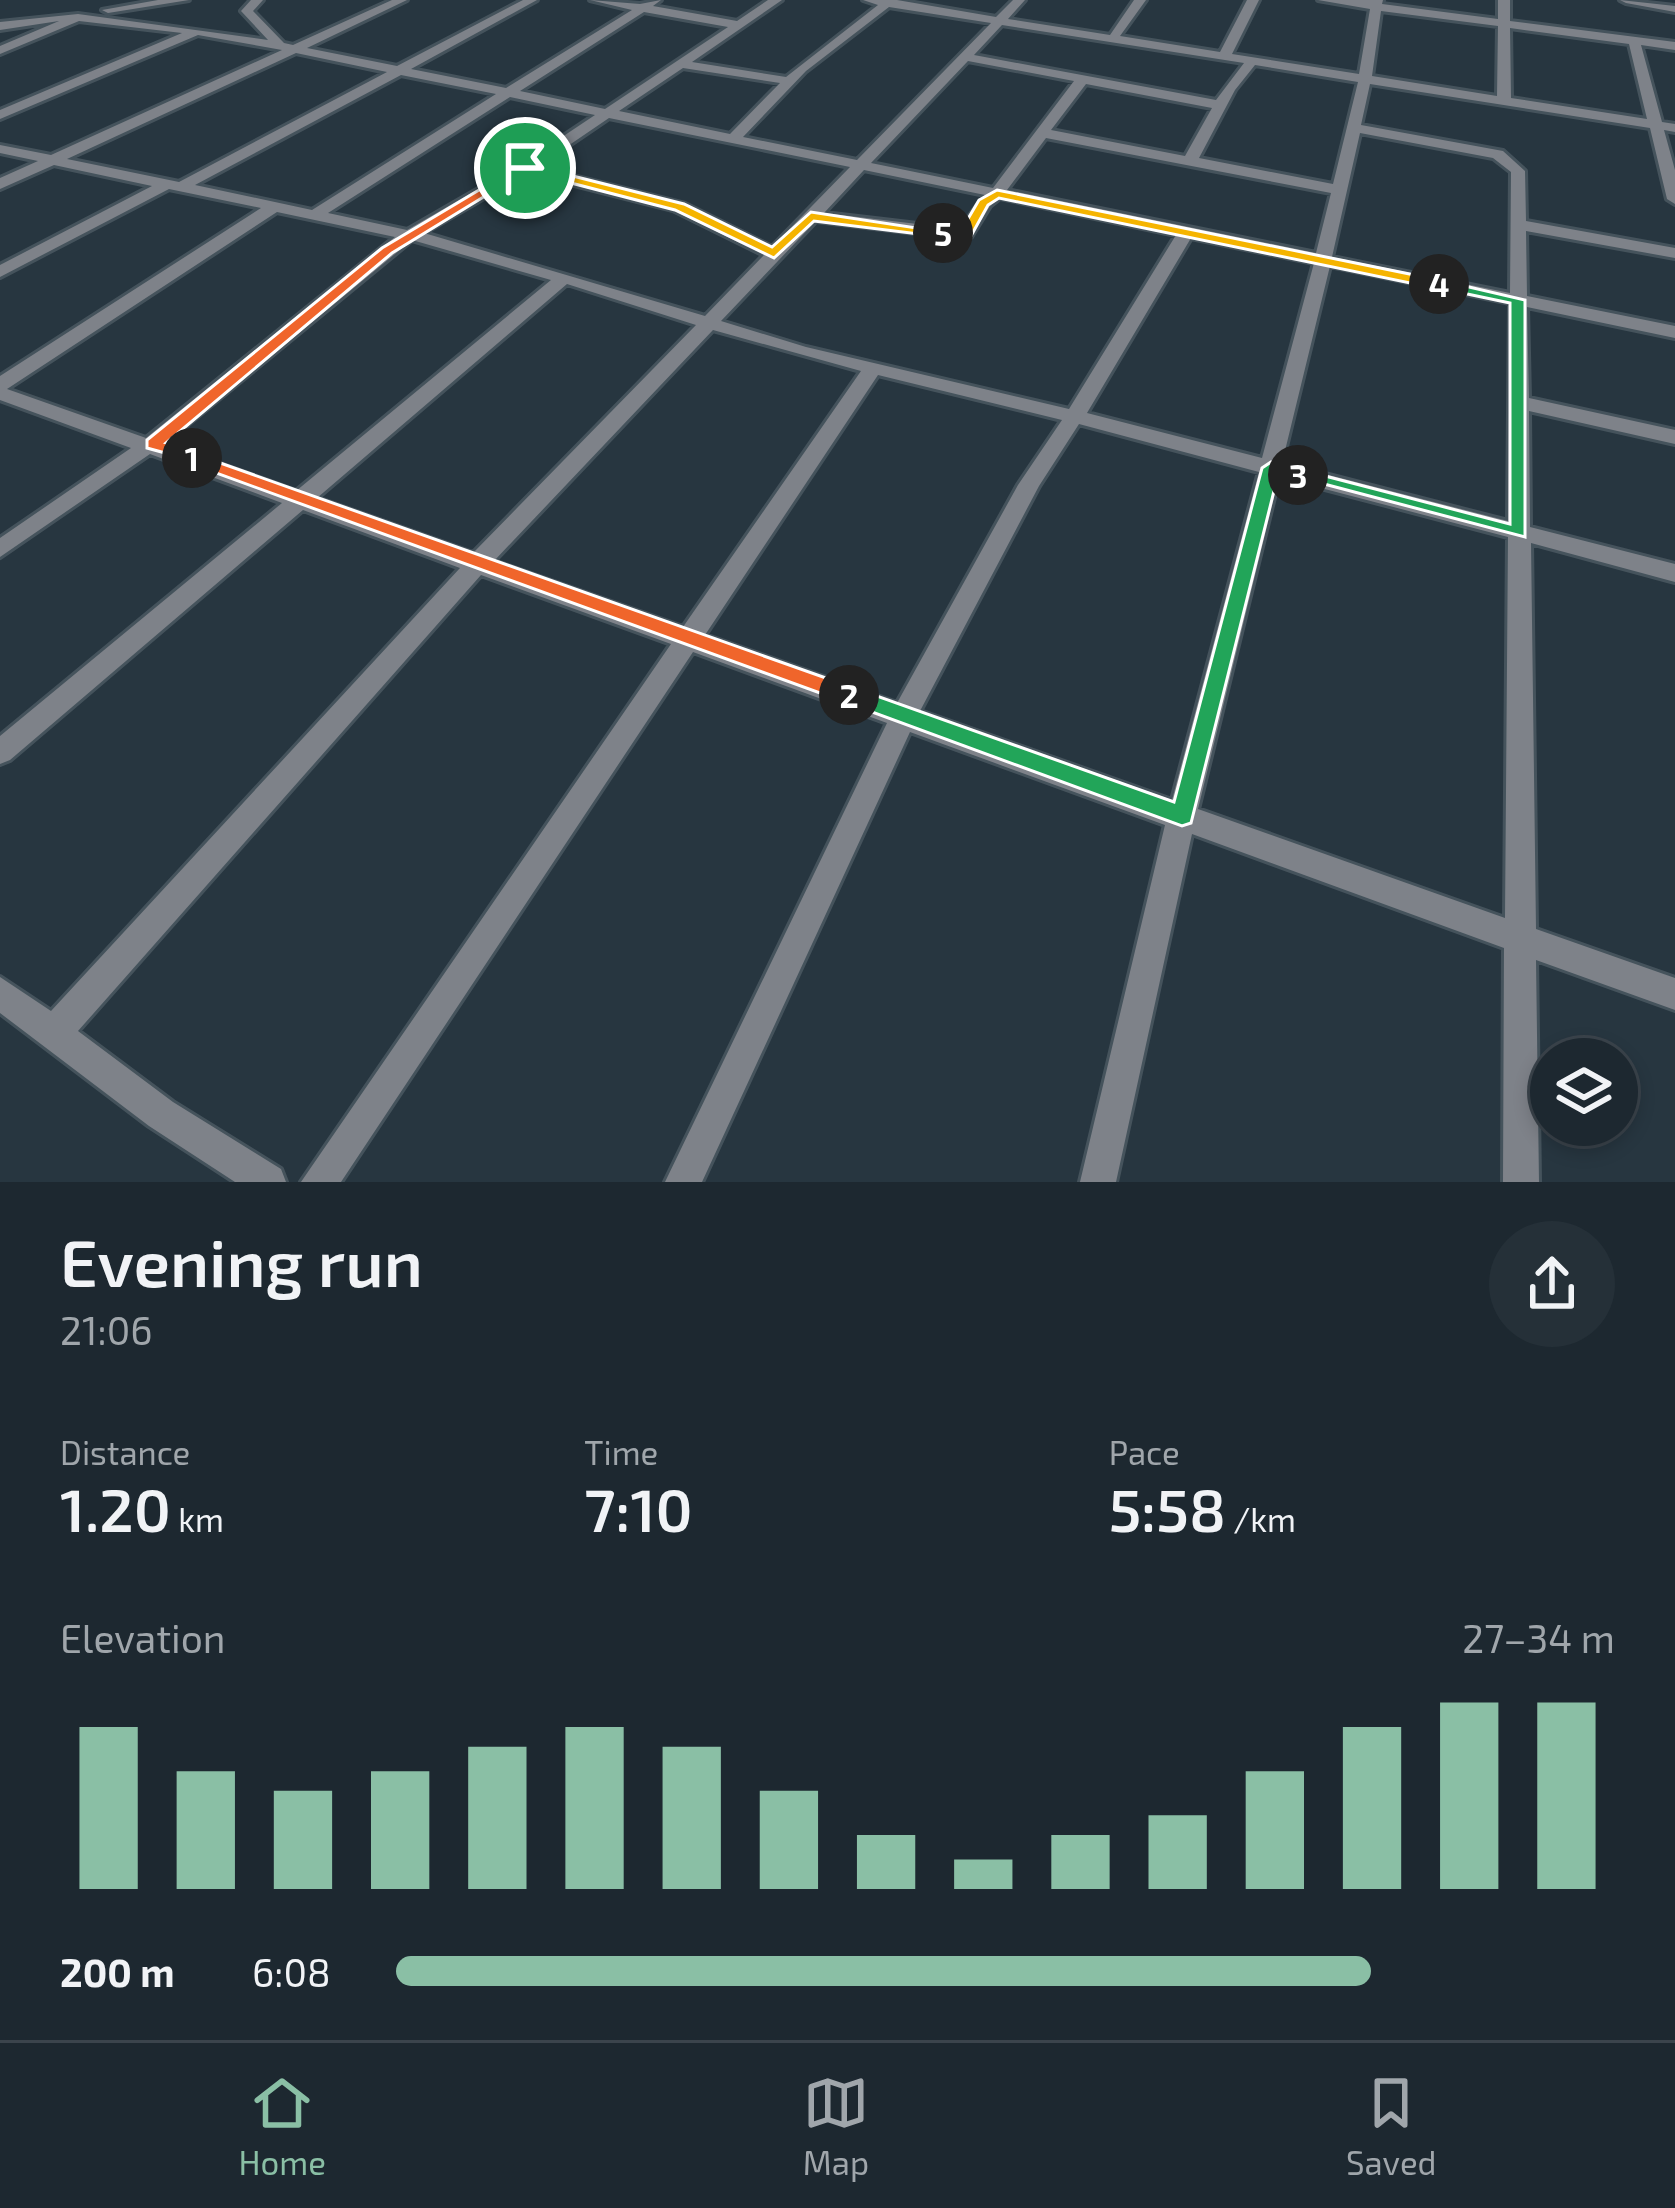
<!DOCTYPE html>
<html lang="en">
<head>
<meta charset="utf-8">
<style>
	:root { --surface:#1d2830; --page:#253038; --text:#f1f3f6; --muted:#a0a6ab; --line:#3b444c; --accent:#8abfa5 }
	body { margin:0; font-family:"Exo 2",sans-serif; background:var(--page); color:var(--text); height:100vh; display:flex; flex-direction:column; font-size:45px; white-space:nowrap }
	* { box-sizing:border-box; margin:0 }
	p { font-size:39px; color:var(--muted) }
	.icon { flex:none; width:66px; height:66px; fill:none; stroke:currentColor; stroke-width:2; stroke-linecap:round; stroke-linejoin:round }
	.map { position:relative; height:1182px; overflow:hidden }
	.side { display:flex; flex-direction:column; background:var(--surface); flex:1 }
	.side>* { flex:none }
	.tools { position:absolute; left:1530px; top:1038px; display:grid; gap:24px }
	.tools a { display:grid; place-items:center; width:108px; height:108px; border-radius:50%; background:var(--surface); box-shadow:0 6px 18px #0003,0 0 0 3px var(--line); font-size:60px }
	.pin { position:absolute; display:grid; place-items:center; width:102px; height:102px; color:#fff; margin:-51px; border:6px solid #fff; border-radius:50%; box-shadow:0 3px 12px #0007 }
	.km { position:absolute; width:60px; height:60px; margin:-30px; border-radius:50%; background:#222; color:#fff; font-size:33px; line-height:60px; text-align:center }
	.round { display:grid; place-items:center; flex:none; width:126px; height:126px; border-radius:63px; background:var(--page) }
	.overview { display:flex; align-items:center; justify-content:space-between; height:204px; padding:0 60px }
	h1 { font-size:66px; font-weight:600; line-height:90px }
	.metrics { display:grid; grid-template-columns:repeat(3,1fr); gap:18px; height:204px; padding:12px 60px }
	.metrics div { display:grid; align-content:center }
	.metrics b { font-size:60px; font-weight:600 }
	.metrics small { font-size:33px; font-weight:400 }
	.metrics p { font-size:33px }
	.chart { height:336px; padding:24px 60px }
	.chart p { display:flex; justify-content:space-between }
	.chart svg { width:100%; height:216px; margin-top:12px; stroke:var(--accent); stroke-width:6 }
	ul { padding:0 60px; list-style:none; font-size:39px }
	li { display:grid; grid-template-columns:192px 144px 1fr; align-items:center; height:90px }
	li i { height:30px; border-radius:15px; background:var(--accent) }
	.dock { display:flex; justify-content:space-around; align-items:center; height:168px; border-top:3px solid var(--line); background:var(--surface); font-size:33px; color:var(--muted) }
	.dock a { display:grid; justify-items:center; gap:6px }
	.dock .selected { color:var(--accent) }
	.map>svg:first-child { display:block }
	.lines { fill:none; stroke-linecap:round; stroke-linejoin:round }
	.minor-casing { stroke:#45535c; stroke-width:6 }
	.minor { fill:#7e8289; fill-rule:evenodd }
	.split-1 { fill:#f0652b; stroke:#fff; stroke-width:3 }
	.split-2 { fill:#f0652b; stroke:#fff; stroke-width:3 }
	.split-3 { fill:#22a559; stroke:#fff; stroke-width:3 }
	.split-4 { fill:#22a559; stroke:#fff; stroke-width:3 }
	.split-5 { fill:#f5b400; stroke:#fff; stroke-width:3 }
	.split-6 { fill:#f5b400; stroke:#fff; stroke-width:3 }
</style>
</head>
<body>
<div class="map">
<svg width="1675" height="1182" viewBox="0 0 1675 1182">
	<rect width="100%" height="100%" fill="#273640"/>
	<g class="lines">
		<defs>
			<g id="minor">
				<polygon points="158,0 189,0 108,13 102,10"/>
				<path d="M251 0H263L253 11 284 43 293 45 392 0H407L307 48 397 66 523 0H537L411 69 506 88 632 10 590 0 640 4 661 0 653 6 737 21 768 0H782L692 62 786 77 878 5 863 0H897L996 17 1013 0H1025L1008 19 1110 35 1134 0H1146L1120 36 1220 52 1247 0H1259L1232 54 1359 74 1370 9 1318 0H1383L1382 4 1498 19V0H1510V21L1675 42V50L1641 45 1662 122 1675 124V132L1664 130 1675 170V204L1667 199 1650 128 1370 84 1361 125 1503 151 1525 171 1526 221 1675 248V258L1526 231 1527 296 1675 326V338L1527 307 1529 398 1675 430V444L1529 411 1530 527 1675 564V582L1531 543 1536 929 1675 978V1010L1536 960 1539 1182H1503L1504 948 1192 834 1116 1182H1080L1165 825 910 732 702 1182H665L887 723 693 652 341 1182H301L671 644 481 575 78 1031 173 1102 281 1169 286 1182H235L149 1126 0 1013V977L51 1011 460 568 303 510 10 760 0 764V736L282 503 150 454 0 557V538L131 448 0 400V376L261 208 169 189 0 277V265L152 186 54 165 0 189V178L38 161 0 153V145L51 155 282 50 198 35 0 119V110L182 33 79 21 0 54V46L59 21 0 30V22L78 14 268 40 241 11ZM889 7 991 23 857 160 743 137 806 71ZM1381 11 1498 26 1497 96 1372 76ZM644 12 728 27 605 109 520 91ZM1002 25 1244 63 1216 100 974 55ZM1510 28 1629 44 1647 119 1511 98ZM296 53 387 72 179 182 67 159ZM968 61 1074 81 993 188 871 163ZM1255 65 1358 82 1333 184 1199 158 1235 90ZM683 68 780 83 730 134 619 111ZM401 75 496 94 312 210 195 185ZM1086 84 1212 108 1185 156 1051 130ZM510 97 595 115 520 165 407 230 328 213ZM609 118 850 167 772 247 685 204 537 167ZM1360 133 1493 158 1511 172 1510 293 1332 257ZM1046 138 1331 193 1316 253 1007 190ZM864 170 985 195 960 229 824 213ZM527 173 673 210 764 255 705 316 424 233ZM1000 198 1176 235 1069 409 806 347 721 321 816 221 965 239 971 237 990 206ZM277 212 395 237 146 438 7 389ZM1191 238 1314 263 1262 458 1087 413ZM412 240 551 280 296 491 164 444ZM1330 266 1510 303 1508 521 1282 463ZM567 284 696 325 473 553 317 498ZM713 330 861 371 683 627 494 561ZM878 375 1062 420 1018 485 897 703 705 635ZM1079 424 1259 472 1172 800 920 711 1039 486ZM1279 477 1508 537 1505 918 1198 809Z"/>
				<polygon points="1620,0 1675,6 1675,12 1626,3"/>
			</g>
		</defs>
		<use href="#minor" class="minor-casing"/>
		<use href="#minor" class="minor"/>
	</g>
	<polygon class="split-1" points="521,165 531,168 392,253 166,443 198,454 198,462 147,448 147,440 382,248"/>
	<polygon class="split-2" points="192,453 857,689 860,695 857,701 842,701 186,462 186,454"/>
	<polygon class="split-3" points="1271,462 1307,475 1298,481 1278,475 1191,823 1182,826 842,701 842,689 849,686 1174,802 1262,468"/>
	<polygon class="split-4" points="1439,280 1525,300 1525,537 1290,475 1298,469 1510,524 1510,303 1434,287"/>
	<polygon class="split-5" points="997,190 1439,280 1446,284 1439,289 999,198 988,205 971,236 939,236 939,230 962,229 979,200"/>
	<polygon class="split-6" points="525,164 684,204 772,247 811,212 950,233 943,237 814,221 774,258 675,210 521,170"/>
</svg>
<div class="tools">
<a><svg class="icon" aria-label="layers" viewBox="0 0 24 24"><path d="M12 4l9 5-9 5-9-5zM3 14l9 5 9-5"/></svg></a>
</div>
<div class="pin" style="left:525px;top:168px;background:#1e9e55"><svg class="icon" aria-label="arrive" viewBox="0 0 24 24"><path d="M6 21V4h12l-3 4 3 4H6"/></svg></div>
<b class="km" style="left:192px;top:458px">1</b>
<b class="km" style="left:849px;top:695px">2</b>
<b class="km" style="left:1298px;top:475px">3</b>
<b class="km" style="left:1439px;top:284px">4</b>
<b class="km" style="left:943px;top:233px">5</b>
</div>
<section class="side">
<div class="overview"><div><h1>Evening run</h1><p>21:06</p></div><a class="round"><svg class="icon" aria-label="share" viewBox="0 0 24 24"><path d="M12 15V3M7 8l5-5 5 5M5 13v7h14v-7"/></svg></a></div>
<div class="metrics">
<div><p>Distance</p><b>1.20<small> km</small></b></div>
<div><p>Time</p><b>7:10</b></div>
<div><p>Pace</p><b>5:58<small> /km</small></b></div>
</div>
<div class="chart"><p><span>Elevation</span>27–34 m</p>
<svg viewBox="0 0 160 44" preserveAspectRatio="none"><path d="M5 44V11M15 44V20M25 44V24M35 44V20M45 44V15M55 44V11M65 44V15M75 44V24M85 44V33M95 44V38M105 44V33M115 44V29M125 44V20M135 44V11M145 44V6M155 44V6"/></svg>
</div>
<ul>
<li><b>200 m</b>6:08<i style="width:80%"></i></li>
</ul>
</section>
<nav class="dock">
<a class="selected"><svg class="icon" aria-label="home" viewBox="0 0 24 24"><path d="M3 11l9-7 9 7M6 9v11h12V9"/></svg>Home</a>
<a><svg class="icon" aria-label="map" viewBox="0 0 24 24"><path d="M3 6l6-2 6 2 6-2v14l-6 2-6-2-6 2zM9 4v14M15 6v14"/></svg>Map</a>
<a><svg class="icon" aria-label="saved" viewBox="0 0 24 24"><path d="M7 4h10v16l-5-4-5 4z"/></svg>Saved</a>
</nav>
</body>
</html>
